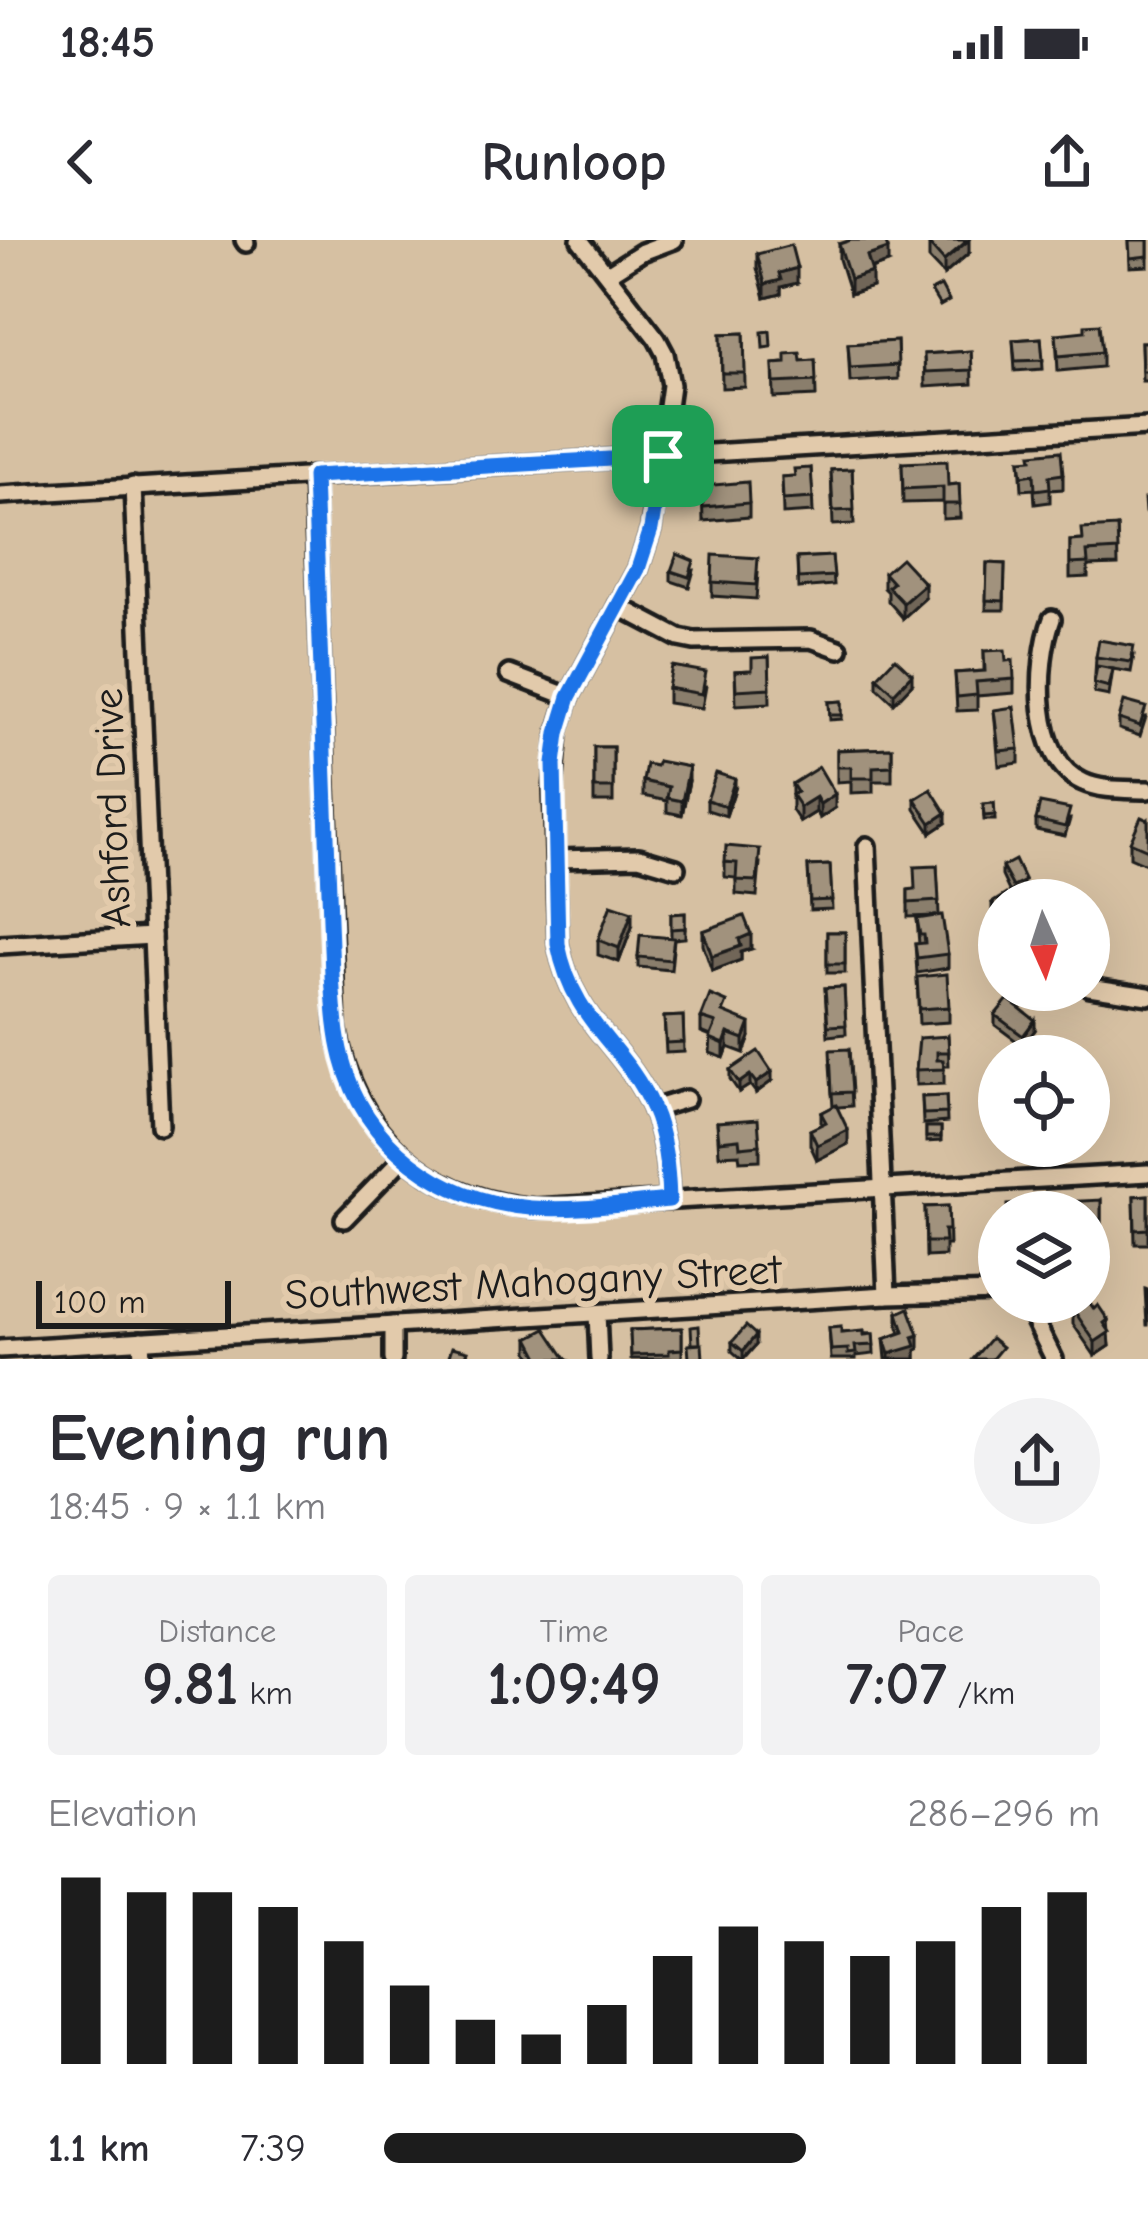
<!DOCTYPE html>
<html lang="en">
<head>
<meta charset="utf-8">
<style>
	:root { --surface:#fff; --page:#f2f2f3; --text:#2b2b33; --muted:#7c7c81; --accent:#1c1c1c }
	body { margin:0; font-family:"Comic Neue",sans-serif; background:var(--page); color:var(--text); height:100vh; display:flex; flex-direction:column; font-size:45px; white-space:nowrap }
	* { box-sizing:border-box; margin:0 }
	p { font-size:39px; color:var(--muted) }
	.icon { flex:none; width:66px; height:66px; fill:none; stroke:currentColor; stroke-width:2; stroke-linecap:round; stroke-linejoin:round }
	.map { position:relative; height:1119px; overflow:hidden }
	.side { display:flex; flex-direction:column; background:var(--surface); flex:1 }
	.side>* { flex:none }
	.needle { width:78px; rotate:177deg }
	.controls { position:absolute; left:978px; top:639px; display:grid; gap:24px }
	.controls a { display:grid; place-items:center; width:132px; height:132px; border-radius:50%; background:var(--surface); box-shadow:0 12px 48px #0002; font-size:60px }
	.scale { position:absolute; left:36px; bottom:30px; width:195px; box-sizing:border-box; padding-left:12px; border:6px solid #1c1c1c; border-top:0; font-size:33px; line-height:42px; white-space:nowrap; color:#1c1c1c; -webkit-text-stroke:9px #e2caab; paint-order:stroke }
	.pin { position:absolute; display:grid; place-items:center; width:102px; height:102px; color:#fff; margin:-51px; border-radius:24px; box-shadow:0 6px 18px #0006 }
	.round { display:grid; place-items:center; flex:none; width:126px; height:126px; border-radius:63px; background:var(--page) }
	.headline { display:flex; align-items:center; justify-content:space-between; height:204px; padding:0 48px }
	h1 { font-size:66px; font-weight:800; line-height:90px }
	.stats { display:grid; grid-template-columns:repeat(3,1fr); gap:18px; height:204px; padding:12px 48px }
	.stats div { display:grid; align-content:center; border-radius:12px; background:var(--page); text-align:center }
	.stats b { font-size:60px; font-weight:800 }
	.stats small { font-size:33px; font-weight:400 }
	.stats p { font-size:33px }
	.chart { height:336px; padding:24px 48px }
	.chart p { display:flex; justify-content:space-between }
	.chart svg { width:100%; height:216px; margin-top:12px; stroke:var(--accent); stroke-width:6 }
	ul { padding:0 48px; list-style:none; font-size:39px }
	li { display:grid; grid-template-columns:192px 144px 1fr; align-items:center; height:90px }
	li i { height:30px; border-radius:15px; background:var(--accent) }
	.status { display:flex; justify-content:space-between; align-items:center; height:84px; padding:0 60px; background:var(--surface); direction:ltr }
	.status svg { height:33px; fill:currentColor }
	header { display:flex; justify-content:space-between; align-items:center; height:156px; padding:0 48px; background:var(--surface); font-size:54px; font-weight:800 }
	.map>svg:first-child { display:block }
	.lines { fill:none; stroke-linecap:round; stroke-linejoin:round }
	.street-casing { stroke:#1c1c1c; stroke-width:24 }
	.street { stroke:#e2caab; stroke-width:15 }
	.wall { fill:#8a7e6c; stroke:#1c1c1c; stroke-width:3 }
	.shaded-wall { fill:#716658; stroke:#1c1c1c; stroke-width:3 }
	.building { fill:#a1927d; stroke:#1c1c1c; stroke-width:3 }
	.route-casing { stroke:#fff; stroke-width:24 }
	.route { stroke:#1a73e8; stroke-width:15 }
	.labels { text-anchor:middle; stroke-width:12; stroke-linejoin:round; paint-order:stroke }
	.street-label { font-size:42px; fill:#1c1c1c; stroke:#e2caab }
</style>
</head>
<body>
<div class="status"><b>18:45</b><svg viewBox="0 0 49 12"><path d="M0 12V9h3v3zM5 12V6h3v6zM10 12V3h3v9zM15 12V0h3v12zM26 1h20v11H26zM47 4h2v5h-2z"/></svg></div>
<header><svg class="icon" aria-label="back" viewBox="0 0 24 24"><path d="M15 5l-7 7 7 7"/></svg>Runloop<svg class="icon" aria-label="share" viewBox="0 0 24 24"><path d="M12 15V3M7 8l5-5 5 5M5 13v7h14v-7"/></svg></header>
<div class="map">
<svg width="1148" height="1119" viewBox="0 0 1148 1119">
	<rect width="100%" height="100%" fill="#d6c0a2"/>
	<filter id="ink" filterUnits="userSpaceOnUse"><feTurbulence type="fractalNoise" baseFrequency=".00833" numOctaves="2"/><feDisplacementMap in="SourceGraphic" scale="24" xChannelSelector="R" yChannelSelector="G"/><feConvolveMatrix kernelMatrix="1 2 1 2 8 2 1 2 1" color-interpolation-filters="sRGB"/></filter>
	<g filter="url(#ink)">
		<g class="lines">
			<defs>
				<g id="street">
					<polyline points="244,0 246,3"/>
					<path d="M580 0 657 99 665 114 671 145 651 289 638 329 569 457 558 492 553 550 558 704C574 785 623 802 652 867 665 896 668 929 669 960"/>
					<polyline points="609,33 642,12 674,0"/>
					<path d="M313 236 336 787C356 896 425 958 535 968L1148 933"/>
					<polyline points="133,246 160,886"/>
					<polyline points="0,255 1148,187"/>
					<polyline points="618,366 679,398 694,401 811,399 839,409"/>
					<path d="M1052 379C1036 422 1032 521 1083 542 1102 551 1127 549 1148 550"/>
					<polyline points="509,434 569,457"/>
					<polyline points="867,606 887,1055"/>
					<polyline points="558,619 639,617 676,628"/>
					<polyline points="0,705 152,696"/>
					<polyline points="1089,747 1148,756"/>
					<polyline points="653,869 686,859"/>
					<polyline points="344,979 403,918"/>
					<polyline points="1019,1062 1032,1075 1054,1119"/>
					<polyline points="597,1073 599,1119"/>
					<polyline points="141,1100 142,1119"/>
					<polyline points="0,1109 887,1055 999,1052"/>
					<polyline points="393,1119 393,1085"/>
				</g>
			</defs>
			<use href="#street" class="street-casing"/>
			<use href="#street" class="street"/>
		</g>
		<g class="wall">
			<polygon points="1129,0 1148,0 1148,26 1130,27"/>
			<polygon points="839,4 888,23 871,29 872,47 850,54 839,19"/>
			<polygon points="929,4 969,13 944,35 929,19"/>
			<polygon points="757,14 797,43 781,47 781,54 765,58 757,28"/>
			<polygon points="744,93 745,147 722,148 721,94"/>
			<polygon points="1056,94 1102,112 1102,127 1058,131"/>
			<polygon points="1041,98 1043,129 1015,131 1013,100"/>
			<polygon points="897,101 898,139 850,142 848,104"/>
			<polygon points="1141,102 1148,102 1148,141 1142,141"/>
			<polygon points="971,111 972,144 925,147 924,114"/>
			<polygon points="815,120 816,156 774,158 773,124"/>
			<polygon points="1020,220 1063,234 1063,249 1050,250 1050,262 1035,264 1034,249 1022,250"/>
			<polygon points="902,223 948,245 959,244 960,278 943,279 943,262 903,263"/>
			<polygon points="811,228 813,272 783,274 782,237 795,236"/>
			<polygon points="852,229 854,284 833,285 831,230"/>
			<polygon points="702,246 749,263 749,277 703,281"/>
			<polygon points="1117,287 1118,325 1088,326 1088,337 1070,338 1070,301 1083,300"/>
			<polygon points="832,316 834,345 798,348 797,318"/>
			<polygon points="987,323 1005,324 1004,370 986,370"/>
			<polygon points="694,330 689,347 671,341 671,331"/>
			<polygon points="758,333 756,359 712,356 712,342"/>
			<polygon points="884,333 925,358 903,378 888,361 888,352 884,348"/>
			<polygon points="984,411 1006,421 1014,439 1014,453 977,456 977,470 957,471 955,433 984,431"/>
			<polygon points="1134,415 1131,432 1113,429 1109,456 1094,453 1096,417"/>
			<polygon points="769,417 770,463 736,465 735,431 752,430"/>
			<polygon points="877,437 912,444 894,463 877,447"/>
			<polygon points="706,446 702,468 668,463 668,448"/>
			<polygon points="842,461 842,479 830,480 829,462"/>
			<polygon points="994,470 1019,509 1019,523 999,526"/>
			<polygon points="1146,477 1140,496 1119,489 1119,479"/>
			<rect x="594" y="507" width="19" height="55"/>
			<polygon points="892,508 892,541 873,541 873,552 851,553 851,541 837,542 837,510"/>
			<polygon points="643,541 689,541 682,575 667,572 667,561 643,556"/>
			<polygon points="792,544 835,568 820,578 816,572 800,582 792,570"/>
			<polygon points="735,549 726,576 707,570 707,560"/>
			<polygon points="915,559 946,583 931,593 915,569"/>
			<polygon points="994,563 995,580 984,580 983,564"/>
			<polygon points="1070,579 1065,596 1036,590 1036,580"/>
			<polygon points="1148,580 1148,625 1130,617 1130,602"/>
			<polygon points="725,622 760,623 757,656 736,654 736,638 725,637"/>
			<polygon points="830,625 832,669 810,670 808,626"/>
			<polygon points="937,626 939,675 948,714 948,728 917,733 915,704 919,704 917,679 936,676 908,677 908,650 914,649"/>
			<polygon points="1002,627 1025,646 1033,660 1011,660 1011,655 1002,636"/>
			<polygon points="999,660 999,714 996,717 985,701 985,687 994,681 992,678 992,663"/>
			<polygon points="685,673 685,698 674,699 671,730 638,727 638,717 671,698 671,674"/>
			<polygon points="632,687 619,722 598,715 598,700"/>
			<polygon points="703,691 751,709 741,712 741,720 712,731 703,705"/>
			<rect x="827" y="692" width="18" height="41"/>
			<polygon points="917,737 949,767 949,782 919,784"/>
			<polygon points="844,747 846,794 828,796 825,748"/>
			<polygon points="727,774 750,797 744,813 728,807 724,818 710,813 711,796 701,792 701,778"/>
			<polygon points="995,775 1035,790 1023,806 995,785"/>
			<polygon points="683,776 684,812 666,813 664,777"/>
			<polygon points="948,796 949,826 944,826 944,844 916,845 916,830"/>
			<polygon points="849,809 852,866 837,867 848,904 817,920 810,905 810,890 821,885 821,873 833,867 830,824"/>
			<polygon points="730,830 772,841 756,853 750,845 739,852 730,839"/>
			<polygon points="946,856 947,882 923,884 922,857"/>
			<polygon points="717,882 760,905 760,920 740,921 739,914 719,915"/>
			<polygon points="926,887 941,887 941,901 926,902"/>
			<polygon points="1148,955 1148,1004 1135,1004 1134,956"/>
			<polygon points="1101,960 1101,995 1089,995 1089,972"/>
			<polygon points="948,966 949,1005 945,1005 945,1016 926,1017 925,967"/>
			<polygon points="1073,1069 1108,1090 1110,1106 1095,1116 1073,1084"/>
			<polygon points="898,1073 919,1109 916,1110 916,1119 886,1119 884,1099 900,1093 898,1087"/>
			<polygon points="682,1088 682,1119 631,1119 630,1090"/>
			<polygon points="829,1088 841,1093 873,1094 874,1114 856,1116 856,1119 831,1119"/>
			<polygon points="529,1098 566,1119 533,1119 529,1112"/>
			<polygon points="732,1102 756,1105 744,1119 741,1119 732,1111"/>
		</g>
		<g class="shaded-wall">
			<polygon points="969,0 969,13 944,35 944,21"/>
			<polygon points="888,9 888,23 867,30 867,16"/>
			<polygon points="797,28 797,43 781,47 781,54 765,58 765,44 779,33"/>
			<polygon points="872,32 872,47 850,54 850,39"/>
			<polygon points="925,344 925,358 903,378 903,363"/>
			<polygon points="912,434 912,444 894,463 894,453"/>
			<polygon points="689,527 689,541 682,575 682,561"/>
			<polygon points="735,539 735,549 726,576 726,566"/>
			<polygon points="835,554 835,568 820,578 820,564"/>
			<polygon points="816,557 816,572 800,582 800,567"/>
			<polygon points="946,573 946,583 931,593 931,583"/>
			<polygon points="632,672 632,687 619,722 619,708"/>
			<polygon points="751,694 751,709 741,712 741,720 712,731 712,716 739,699"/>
			<polygon points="1035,780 1035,790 1023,806 1023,796"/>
			<polygon points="750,783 750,797 744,813 744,799"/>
			<polygon points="728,793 728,807 724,818 724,804"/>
			<polygon points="772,832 772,841 756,853 756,843"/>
			<polygon points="750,835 750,845 739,852 739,843"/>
			<polygon points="848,890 848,904 817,920 817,905"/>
			<polygon points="1108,1080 1110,1106 1095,1116 1095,1102 1104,1083"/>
			<polygon points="756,1095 756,1105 743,1119 743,1111"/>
			<polygon points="919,1095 919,1109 916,1110 916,1119 889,1119 889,1114 913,1097"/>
		</g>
		<g class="building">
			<polygon points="851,0 885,0 888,9 867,16 872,32 850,39 839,4"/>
			<polygon points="934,0 968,0 944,21 929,4"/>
			<polygon points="1129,0 1148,0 1148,16 1130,18"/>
			<polygon points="791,5 797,28 779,33 781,40 765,44 757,14"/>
			<polygon points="941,46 949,61 940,66 931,51"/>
			<polygon points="1099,84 1102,112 1058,116 1056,94 1085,91 1085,85"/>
			<polygon points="770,91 771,107 763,108 762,92"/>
			<polygon points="744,93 745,133 722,133 721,94"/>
			<polygon points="1041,98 1043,120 1015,121 1013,100"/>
			<polygon points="897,101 898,125 850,128 848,104"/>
			<polygon points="1141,102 1148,102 1148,131 1142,131"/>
			<polygon points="971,111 972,130 925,132 924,114"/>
			<polygon points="800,113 801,121 815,120 816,141 774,143 773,124 786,123 786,114"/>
			<polygon points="1061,211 1063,234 1049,236 1050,248 1035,250 1034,234 1022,236 1020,220 1032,219 1031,214"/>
			<polygon points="947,221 948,245 959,244 960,264 943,264 943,247 903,249 902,223"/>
			<polygon points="811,228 813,258 783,260 782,237 795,236 794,229"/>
			<polygon points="852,229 854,270 833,271 831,230"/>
			<polygon points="748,242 749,263 703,267 702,246"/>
			<polygon points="1144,259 1148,259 1148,272 1145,272"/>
			<polygon points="1117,287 1118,310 1087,312 1088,323 1070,324 1070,301 1083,300 1082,289"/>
			<polygon points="677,314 694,321 689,337 671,331"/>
			<polygon points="713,315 758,318 756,345 712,342"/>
			<polygon points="832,316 834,336 798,338 797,318"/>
			<polygon points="901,318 925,344 903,363 888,347 893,343 884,333"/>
			<polygon points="987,323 1005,324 1004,361 986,360"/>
			<polygon points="1099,400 1134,406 1131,422 1096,417"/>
			<polygon points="1005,410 1006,421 1013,420 1014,439 976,442 977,455 957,457 955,433 985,431 984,411"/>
			<polygon points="769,417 770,448 736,450 735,431 752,430 752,418"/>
			<polygon points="895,418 912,434 894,453 877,437"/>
			<polygon points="672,426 706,432 702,454 668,448"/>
			<polygon points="1097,426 1113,429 1109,447 1094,443"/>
			<polygon points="842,461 842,475 830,475 829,462"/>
			<polygon points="1124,461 1146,467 1140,486 1119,479"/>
			<polygon points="1014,467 1019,509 999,511 994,470"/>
			<rect x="594" y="507" width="19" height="41"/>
			<polygon points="892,508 892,526 873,527 873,538 851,538 851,527 837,527 837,510"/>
			<polygon points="658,521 689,527 682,561 667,558 669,547 643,541 646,524 656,526"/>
			<polygon points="819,527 835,554 820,564 816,557 800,567 792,555 797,552 792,544"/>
			<polygon points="716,533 735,539 726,566 707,560"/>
			<polygon points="931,549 946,573 931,583 915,559"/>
			<polygon points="994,563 995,575 984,576 983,564"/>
			<polygon points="1040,563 1070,569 1065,587 1036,580"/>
			<polygon points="1141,577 1148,580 1148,610 1130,602"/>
			<polygon points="726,606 760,609 757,641 736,640 737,623 725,622"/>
			<polygon points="1015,620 1025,641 1013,647 1002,627"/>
			<polygon points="830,625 832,660 810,661 808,626"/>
			<polygon points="937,626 939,661 908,663 908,650 915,649 914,627"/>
			<polygon points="1028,645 1033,660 1015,660 1011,651"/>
			<polygon points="1006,654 1010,660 999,660 999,673 992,663"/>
			<polygon points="611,665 632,672 619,708 598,700"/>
			<polygon points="685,673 685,688 671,689 671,674"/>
			<polygon points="942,675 948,714 917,718 915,704 925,703 924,695 920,695 917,679"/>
			<polygon points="744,676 751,694 739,699 741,706 712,716 703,691"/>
			<polygon points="999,677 999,700 996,702 985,687"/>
			<rect x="827" y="692" width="18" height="32"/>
			<polygon points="640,695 674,698 671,720 638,717"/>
			<polygon points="947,734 949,767 919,769 917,737"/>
			<polygon points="844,747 846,785 828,786 825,748"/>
			<polygon points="710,755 727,762 723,772 750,783 744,799 728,793 724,804 710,798 716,783 701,778"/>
			<polygon points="1008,759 1035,780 1023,796 995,775"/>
			<polygon points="683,776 684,802 666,803 664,777"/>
			<polygon points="948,796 949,812 937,812 937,820 943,820 944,829 916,830 919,798"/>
			<polygon points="849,809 852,852 832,853 830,810"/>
			<polygon points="758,811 772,832 756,843 750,835 739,843 730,830"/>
			<polygon points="946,856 947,873 923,874 922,857"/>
			<polygon points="836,865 848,890 817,905 810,890 826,882 821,873"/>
			<polygon points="758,879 760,905 740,907 739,899 719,901 717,882"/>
			<rect x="926" y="887" width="15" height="10"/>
			<polygon points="1148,955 1148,989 1135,990 1134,956"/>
			<polygon points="1101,960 1101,980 1089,981 1089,972 1063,972 1063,962"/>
			<polygon points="1046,962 1047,972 1008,972 1008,965"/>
			<polygon points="948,966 949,990 944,990 945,1002 926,1002 925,967"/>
			<polygon points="1089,1037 1093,1037 1094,1051 1089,1051"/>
			<polygon points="1145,1049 1148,1050 1148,1085 1147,1085"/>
			<polygon points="1083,1062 1089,1062 1094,1069 1098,1065 1108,1080 1104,1083 1110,1092 1095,1102 1073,1069"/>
			<polygon points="909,1068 919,1095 913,1097 916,1106 889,1114 884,1099 904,1092 898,1073"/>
			<polygon points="699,1086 700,1104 692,1104 691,1087"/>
			<polygon points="746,1086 756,1095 743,1111 732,1102"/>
			<polygon points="841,1087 841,1093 864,1091 864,1095 873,1094 874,1105 855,1106 856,1113 848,1114 848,1109 831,1110 829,1088"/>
			<polygon points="682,1088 682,1109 669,1110 669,1114 631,1115 630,1090"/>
			<polygon points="546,1089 566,1119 540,1119 529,1098"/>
			<polygon points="991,1098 1002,1107 992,1119 973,1119"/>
			<polygon points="702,1104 703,1119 689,1119 688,1105"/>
			<polygon points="452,1107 468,1111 465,1119 448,1119"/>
		</g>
	</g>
	<g class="lines" filter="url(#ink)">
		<defs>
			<path id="route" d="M663 216 651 289 638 329 569 457 558 493 554 524 558 704C574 785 623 802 652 867 665 896 668 929 669 960 624 964 577 971 531 968 443 962 364 905 342 818 335 791 334 763 332 735L314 236Z"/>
		</defs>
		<use href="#route" class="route-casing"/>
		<use href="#route" class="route"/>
	</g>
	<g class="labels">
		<g class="street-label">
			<text transform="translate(111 568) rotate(-92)" y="15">Ashford Drive</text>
			<text transform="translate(533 1041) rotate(-3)" y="15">Southwest Mahogany Street</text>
		</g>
	</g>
</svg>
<div class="controls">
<a><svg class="needle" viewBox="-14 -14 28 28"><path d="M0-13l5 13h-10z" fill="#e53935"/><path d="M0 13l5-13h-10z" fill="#7c7c81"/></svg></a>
<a><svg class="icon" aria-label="locate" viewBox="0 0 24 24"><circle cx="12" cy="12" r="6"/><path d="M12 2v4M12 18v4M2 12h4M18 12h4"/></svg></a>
<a><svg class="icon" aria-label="layers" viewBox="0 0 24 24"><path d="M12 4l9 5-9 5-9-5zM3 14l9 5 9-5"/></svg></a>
</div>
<div class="scale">100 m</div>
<div class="pin" style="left:663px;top:216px;background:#1e9e55"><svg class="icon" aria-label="arrive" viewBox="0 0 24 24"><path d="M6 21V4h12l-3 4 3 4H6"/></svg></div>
</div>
<section class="side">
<div class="headline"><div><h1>Evening run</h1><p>18:45 · 9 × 1.1 km</p></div><a class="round"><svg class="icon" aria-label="share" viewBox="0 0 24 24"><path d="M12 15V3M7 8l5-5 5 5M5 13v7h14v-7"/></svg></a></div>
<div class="stats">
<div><p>Distance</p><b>9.81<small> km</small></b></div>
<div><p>Time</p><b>1:09:49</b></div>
<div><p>Pace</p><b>7:07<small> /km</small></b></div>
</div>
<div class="chart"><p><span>Elevation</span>286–296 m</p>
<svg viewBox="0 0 160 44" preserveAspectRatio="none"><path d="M5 44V6M15 44V9M25 44V9M35 44V12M45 44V19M55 44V28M65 44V35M75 44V38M85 44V32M95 44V22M105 44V16M115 44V19M125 44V22M135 44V19M145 44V12M155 44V9"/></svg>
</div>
<ul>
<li><b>1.1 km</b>7:39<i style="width:59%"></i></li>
</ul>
</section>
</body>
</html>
